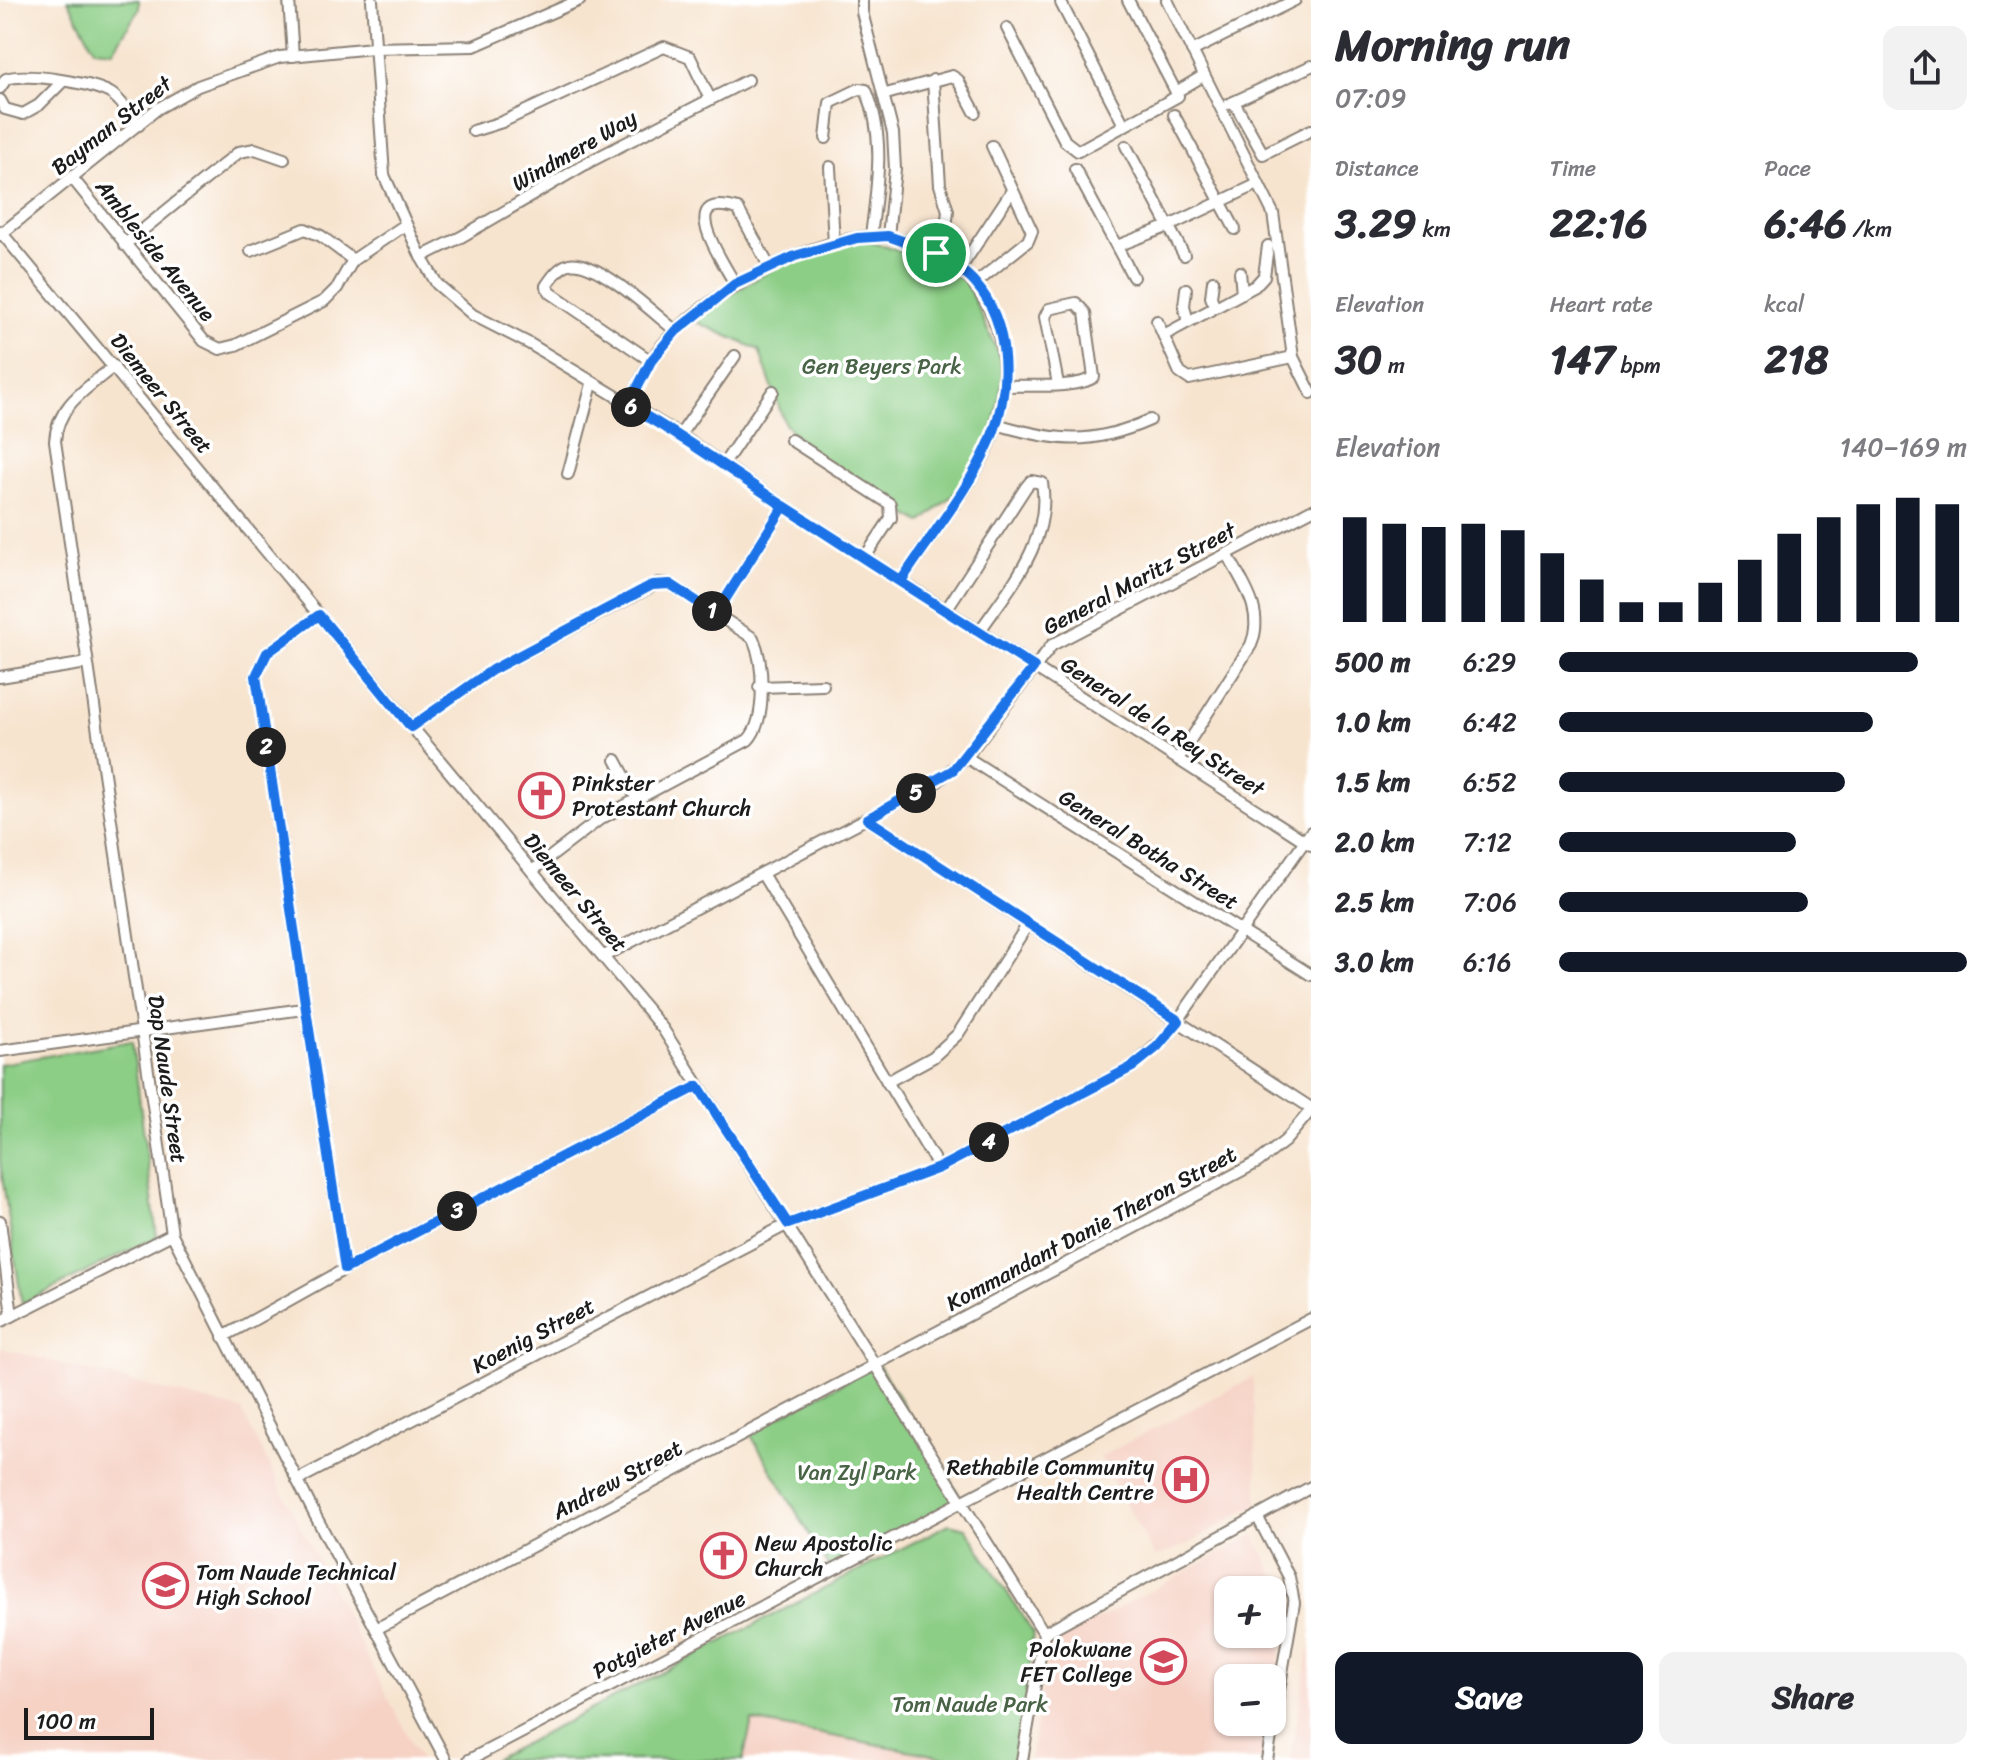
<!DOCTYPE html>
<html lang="en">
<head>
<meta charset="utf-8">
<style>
	:root { --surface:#fff; --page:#f2f2f3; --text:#2b2b33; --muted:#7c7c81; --accent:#111827 }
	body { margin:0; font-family:Sriracha,sans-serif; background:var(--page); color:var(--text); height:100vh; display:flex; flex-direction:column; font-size:30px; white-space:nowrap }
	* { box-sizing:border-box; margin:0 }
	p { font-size:26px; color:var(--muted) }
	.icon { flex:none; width:44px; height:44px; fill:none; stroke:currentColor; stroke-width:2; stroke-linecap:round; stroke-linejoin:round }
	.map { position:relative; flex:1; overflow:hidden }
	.side { display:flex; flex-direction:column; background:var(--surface); width:680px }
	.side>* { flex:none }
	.buttons { position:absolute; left:1214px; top:1576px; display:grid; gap:16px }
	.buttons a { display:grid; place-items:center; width:72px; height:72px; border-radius:16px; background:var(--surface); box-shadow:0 2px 6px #0004; font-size:40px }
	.scale { position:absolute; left:24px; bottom:20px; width:130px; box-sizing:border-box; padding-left:8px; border:4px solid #1c1c1c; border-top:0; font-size:22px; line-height:28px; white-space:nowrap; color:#1c1c1c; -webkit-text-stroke:6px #fff; paint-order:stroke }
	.pin { position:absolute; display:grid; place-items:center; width:68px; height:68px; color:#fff; margin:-34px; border:4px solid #fff; border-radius:50%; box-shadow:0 2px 8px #0007 }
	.km { position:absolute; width:40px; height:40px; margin:-20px; border-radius:50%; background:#222; color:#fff; font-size:22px; line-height:40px; text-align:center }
	.round { display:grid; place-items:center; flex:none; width:84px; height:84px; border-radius:16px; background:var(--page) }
	.summary { display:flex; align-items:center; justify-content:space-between; height:136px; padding:0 24px }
	h1 { font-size:44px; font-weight:700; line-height:60px }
	.stats { display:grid; grid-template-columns:repeat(3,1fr); gap:12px; height:136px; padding:8px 24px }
	.stats div { display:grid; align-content:center }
	.stats b { font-size:40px; font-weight:700 }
	.stats small { font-size:22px; font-weight:400 }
	.stats p { font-size:22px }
	.chart { height:224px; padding:16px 24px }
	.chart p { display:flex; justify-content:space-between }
	.chart svg { width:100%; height:144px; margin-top:8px; stroke:var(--accent); stroke-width:6 }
	.cta { display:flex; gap:16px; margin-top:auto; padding:16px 24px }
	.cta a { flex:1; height:92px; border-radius:16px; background:var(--accent); color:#fff; font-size:32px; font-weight:700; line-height:92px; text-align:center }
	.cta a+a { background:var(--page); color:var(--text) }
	ul { padding:0 24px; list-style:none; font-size:26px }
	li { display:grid; grid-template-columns:128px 96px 1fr; align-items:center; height:60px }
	li i { height:20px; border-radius:10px; background:var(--accent) }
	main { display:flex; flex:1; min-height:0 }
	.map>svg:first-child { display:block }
	.built { fill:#f6d2c5; fill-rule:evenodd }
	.green { fill:#8cce86; stroke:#547551; stroke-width:2 }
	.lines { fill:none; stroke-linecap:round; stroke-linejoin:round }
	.minor-casing { stroke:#8a8076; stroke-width:14 }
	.minor { stroke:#fff; stroke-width:10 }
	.route-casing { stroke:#fff; stroke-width:16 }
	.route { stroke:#1a73e8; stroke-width:10 }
	.labels { text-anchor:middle; stroke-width:7; stroke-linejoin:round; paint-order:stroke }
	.street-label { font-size:22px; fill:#1c1c1c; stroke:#fff }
	.park-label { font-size:22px; fill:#496346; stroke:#fff }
	.poi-label { font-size:22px; fill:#1c1c1c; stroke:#fff; text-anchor:start }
</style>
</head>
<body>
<main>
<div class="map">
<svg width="1311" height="1760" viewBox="0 0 1311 1760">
	<rect width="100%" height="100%" fill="#fff"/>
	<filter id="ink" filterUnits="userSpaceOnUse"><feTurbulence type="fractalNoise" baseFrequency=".0125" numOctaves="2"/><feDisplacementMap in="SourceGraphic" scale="16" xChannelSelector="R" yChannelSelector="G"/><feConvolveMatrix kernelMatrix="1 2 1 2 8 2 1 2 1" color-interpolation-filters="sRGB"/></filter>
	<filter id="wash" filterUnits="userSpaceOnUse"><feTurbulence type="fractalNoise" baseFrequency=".006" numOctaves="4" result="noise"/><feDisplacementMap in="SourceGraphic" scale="32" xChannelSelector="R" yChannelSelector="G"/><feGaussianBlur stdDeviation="1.8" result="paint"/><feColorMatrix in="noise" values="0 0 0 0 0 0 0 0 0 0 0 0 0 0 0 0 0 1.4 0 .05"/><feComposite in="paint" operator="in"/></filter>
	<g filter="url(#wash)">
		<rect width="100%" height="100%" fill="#f7e4cf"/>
		<g class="built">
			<polygon points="0,1348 241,1410 420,1760 0,1760"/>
			<polygon points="1253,1377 1258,1503 1185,1546 1155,1557 1100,1457"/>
			<path d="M1254 1535 1289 1603 1272 1702V1678H1228V1722H1268L1262 1760H1030L1050 1645ZM1228 1590H1272V1634H1228Z"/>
			<polygon points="1311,1642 1311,1760 1290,1760"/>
			<polygon points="752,1720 960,1760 743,1760"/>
		</g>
		<g class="green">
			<polygon points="68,0 139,0 139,9 113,51 94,49"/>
			<polygon points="857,238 960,269 1005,368 992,437 962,487 921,523 813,454 785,424 759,350 690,319 786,261"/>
			<polygon points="132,1041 157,1237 22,1304 0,1163 0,1064"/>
			<polygon points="878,1364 964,1503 832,1572 749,1432"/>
			<polygon points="949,1524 966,1528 1033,1633 1021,1760 960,1760 752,1721 743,1760 493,1760"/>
		</g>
	</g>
	<g filter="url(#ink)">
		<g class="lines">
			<defs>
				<g id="minor">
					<polyline points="289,0 293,56"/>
					<polyline points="372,0 384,175 421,257 437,284 473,315 530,344 680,435 784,506 1311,845"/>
					<polyline points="862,0 862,12 893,133 895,169 888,236"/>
					<polyline points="1128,0 1176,92"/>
					<polyline points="1167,0 1273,213 1293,357 1311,393"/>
					<polyline points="1061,3 1124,125"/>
					<polyline points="1007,28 1065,141 1078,151 1178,96 1176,92 1203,76"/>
					<polyline points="1192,51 1295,0"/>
					<polyline points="933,80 940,185 948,211 946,228 936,253"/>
					<path d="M0 88 6 79C24 72 98 83 113 95 123 103 131 115 139 125"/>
					<polyline points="886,94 952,76 958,80 975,112"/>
					<polyline points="0,100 5,109 23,114 39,105 62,82"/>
					<polyline points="1234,102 1263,154 1311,130"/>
					<polyline points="1229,104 1311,66"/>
					<polyline points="1174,115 1235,229"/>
					<polyline points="473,131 502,122 664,47 690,57 710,99"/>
					<path d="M826 138 830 103 859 89 866 90C886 137 877 187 871 236"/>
					<polyline points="1126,146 1184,255"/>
					<polyline points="830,167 834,245"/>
					<polyline points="1075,169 1133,277"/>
					<polyline points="73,179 204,341 220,349 236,345 324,301 337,288 353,260 405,225"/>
					<polyline points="0,231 663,1029 1044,1633"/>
					<polyline points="0,235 157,109 198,86 280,57 373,48 474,46 580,0"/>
					<polyline points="124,245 239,152 255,149 284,159"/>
					<polyline points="1117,246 1169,226 1258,184"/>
					<polyline points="251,251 305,229 321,236 353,260"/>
					<polyline points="421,257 461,237 591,161 748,80"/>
					<polyline points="960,269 1011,192"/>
					<polyline points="1240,272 1242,293"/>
					<polyline points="1213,281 1211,297 1215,307"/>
					<polyline points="976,283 1028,241 1032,231 992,146"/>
					<path d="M735 284C723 262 673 190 738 209L770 268"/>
					<polyline points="1186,289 1184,306 1188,322"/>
					<polyline points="1157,321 1180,373 1189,379 1293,357"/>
					<polyline points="1164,335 1255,286 1264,276 1268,246"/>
					<path d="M651 361 551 293 546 286C552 277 559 267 569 264 596 258 654 314 676 331"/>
					<path d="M114 366C88 388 57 405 55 441L172 1234 315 1515 446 1760"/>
					<path d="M1005 386C1027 385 1077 389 1094 377L1085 313 1076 303 1049 309 1045 317 1058 384"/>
					<path d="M628 406C635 391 642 376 650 362 687 302 802 241 871 236 890 235 907 242 924 249 1001 279 1019 366 992 438 976 480 927 541 901 581"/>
					<path d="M996 424C1057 442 1091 446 1150 420"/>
					<polyline points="680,435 735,356"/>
					<polyline points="791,440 890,504 891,518 865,557"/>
					<polyline points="723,465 773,391"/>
					<polyline points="568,474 592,384"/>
					<path d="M946 610 1026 487 1031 481 1042 483C1052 541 1009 588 979 632"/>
					<polyline points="716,614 784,506"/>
					<polyline points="319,615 267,653 256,676 345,1269"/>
					<polyline points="0,677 87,663"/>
					<polyline points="759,687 823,685"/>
					<path d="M411 727 492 670 658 583 670 584 753 638C764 663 767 720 748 740L600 819 532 871"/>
					<polyline points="966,757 1311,975"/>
					<path d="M1178 759 1251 645C1265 611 1243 584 1227 554"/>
					<polyline points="616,760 637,799"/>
					<polyline points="867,819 1311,1108"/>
					<polyline points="763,875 939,1168"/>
					<polyline points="604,956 938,781 966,757 1052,645 1311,510"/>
					<polyline points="0,1051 303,1009"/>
					<polyline points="887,1082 933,1057 958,1034 1028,924"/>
					<polyline points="0,1221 12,1316"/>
					<polyline points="0,1322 172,1234"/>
					<polyline points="223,1337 345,1269 698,1086"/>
					<polyline points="297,1480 788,1224 939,1168 1132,1067 1167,1036 1311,832"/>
					<polyline points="1257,1516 1289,1577 1294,1603 1267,1760"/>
					<polyline points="376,1629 1258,1162 1285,1141 1311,1110"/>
					<polyline points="1044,1633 1311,1487"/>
					<polyline points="469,1760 1311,1319"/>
					<polyline points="1022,1760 1044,1633"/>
				</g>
			</defs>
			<use href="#minor" class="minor-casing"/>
			<use href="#minor" class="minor"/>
		</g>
	</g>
	<g class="lines" filter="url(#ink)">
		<defs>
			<path id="route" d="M936 253C949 262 965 271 975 283 1012 325 1011 392 990 441 970 488 929 538 901 581L784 506 716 614 670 584 652 585 492 670 411 727 319 615 267 653 256 676 345 1269 698 1086 788 1224 939 1168 1132 1067 1157 1047 1179 1021 867 819 953 770 1034 667C949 613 865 560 782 505 731 471 681 435 628 406L651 361 676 331 735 284 795 256 857 238 888 236 936 253"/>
		</defs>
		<use href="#route" class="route-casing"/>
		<use href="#route" class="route"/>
	</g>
	<defs>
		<symbol id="church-ring" viewBox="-11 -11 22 22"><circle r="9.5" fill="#fff" stroke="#d1495b" stroke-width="1.5"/><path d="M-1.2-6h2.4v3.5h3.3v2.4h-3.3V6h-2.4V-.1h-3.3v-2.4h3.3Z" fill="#d1495b"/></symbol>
		<symbol id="hospital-ring" viewBox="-11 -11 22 22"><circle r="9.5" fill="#fff" stroke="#d1495b" stroke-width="1.5"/><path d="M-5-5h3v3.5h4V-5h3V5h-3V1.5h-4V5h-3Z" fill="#d1495b"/></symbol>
		<symbol id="school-ring" viewBox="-11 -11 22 22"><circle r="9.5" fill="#fff" stroke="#d1495b" stroke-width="1.5"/><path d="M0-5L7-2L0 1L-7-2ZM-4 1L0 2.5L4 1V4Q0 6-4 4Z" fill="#d1495b"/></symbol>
		<symbol id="university-ring" viewBox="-11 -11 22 22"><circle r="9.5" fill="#fff" stroke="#d1495b" stroke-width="1.5"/><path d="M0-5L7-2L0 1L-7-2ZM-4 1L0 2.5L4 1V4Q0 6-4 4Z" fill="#d1495b"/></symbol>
	</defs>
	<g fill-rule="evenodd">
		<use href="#church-ring" x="516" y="770" width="51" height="51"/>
		<use href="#hospital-ring" x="1160" y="1454" width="51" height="51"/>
		<use href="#church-ring" x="698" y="1530" width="51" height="51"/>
		<use href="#school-ring" x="140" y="1560" width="51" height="51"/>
		<use href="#university-ring" x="1138" y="1636" width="51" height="51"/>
	</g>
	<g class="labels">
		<g class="street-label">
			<text transform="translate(111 125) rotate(-38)" y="8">Bayman Street</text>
			<text transform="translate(574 150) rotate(-30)" y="8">Windmere Way</text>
			<text transform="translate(156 250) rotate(51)" y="8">Ambleside Avenue</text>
			<text transform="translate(162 393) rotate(51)" y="8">Diemeer Street</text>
			<text transform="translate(1139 578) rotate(-28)" y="8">General Maritz Street</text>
			<text transform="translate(1163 726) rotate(33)" y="8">General de la Rey Street</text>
			<text transform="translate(1149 849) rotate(32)" y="8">General Botha Street</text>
			<text transform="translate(576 892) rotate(50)" y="8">Diemeer Street</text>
			<text transform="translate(168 1079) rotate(82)" y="8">Dap Naude Street</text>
			<text transform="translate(1091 1228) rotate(-28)" y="8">Kommandant Danie Theron Street</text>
			<text transform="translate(533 1335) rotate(-28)" y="8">Koenig Street</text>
			<text transform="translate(617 1479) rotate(-28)" y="8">Andrew Street</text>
			<text transform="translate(669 1634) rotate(-27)" y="8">Potgieter Avenue</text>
		</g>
		<g class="park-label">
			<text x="882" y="374">Gen Beyers Park</text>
			<text x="857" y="1480">Van Zyl Park</text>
			<text x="970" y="1712">Tom Naude Park</text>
		</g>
		<g class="poi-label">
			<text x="572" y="791">Pinkster<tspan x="572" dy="25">Protestant Church</tspan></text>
			<text x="1154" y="1475" text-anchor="end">Rethabile Community<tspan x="1154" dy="25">Health Centre</tspan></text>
			<text x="755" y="1551">New Apostolic<tspan x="755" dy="25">Church</tspan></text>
			<text x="196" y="1580">Tom Naude Technical<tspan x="196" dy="25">High School</tspan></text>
			<text x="1132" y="1657" text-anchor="end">Polokwane<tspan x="1132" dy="25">FET College</tspan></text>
		</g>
	</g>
</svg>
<div class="buttons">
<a>+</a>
<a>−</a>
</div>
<div class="scale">100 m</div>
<div class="pin" style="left:936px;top:253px;background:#1e9e55"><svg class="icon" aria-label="arrive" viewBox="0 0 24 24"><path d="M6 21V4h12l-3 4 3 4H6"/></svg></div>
<b class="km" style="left:712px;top:611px">1</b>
<b class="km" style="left:266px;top:747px">2</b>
<b class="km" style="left:457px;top:1211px">3</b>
<b class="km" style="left:989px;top:1142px">4</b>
<b class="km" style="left:916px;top:793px">5</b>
<b class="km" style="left:631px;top:407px">6</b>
</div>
<section class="side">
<div class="summary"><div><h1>Morning run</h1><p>07:09</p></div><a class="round"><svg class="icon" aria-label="share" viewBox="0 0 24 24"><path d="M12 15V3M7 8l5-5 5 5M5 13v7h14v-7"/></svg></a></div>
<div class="stats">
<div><p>Distance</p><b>3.29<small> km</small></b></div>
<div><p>Time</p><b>22:16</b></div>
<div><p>Pace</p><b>6:46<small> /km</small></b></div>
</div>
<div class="stats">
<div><p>Elevation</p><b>30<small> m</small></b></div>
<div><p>Heart rate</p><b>147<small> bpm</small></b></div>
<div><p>kcal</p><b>218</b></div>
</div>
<div class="chart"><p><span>Elevation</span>140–169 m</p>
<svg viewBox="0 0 160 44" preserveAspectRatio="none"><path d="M5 44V12M15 44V14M25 44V15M35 44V14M45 44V16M55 44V23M65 44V31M75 44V38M85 44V38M95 44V32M105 44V25M115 44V17M125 44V12M135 44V8M145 44V6M155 44V8"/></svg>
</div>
<ul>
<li><b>500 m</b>6:29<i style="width:88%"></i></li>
<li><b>1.0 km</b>6:42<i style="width:77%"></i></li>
<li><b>1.5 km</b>6:52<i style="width:70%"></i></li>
<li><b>2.0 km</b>7:12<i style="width:58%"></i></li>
<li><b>2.5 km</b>7:06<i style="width:61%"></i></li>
<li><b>3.0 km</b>6:16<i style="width:100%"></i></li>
</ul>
<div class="cta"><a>Save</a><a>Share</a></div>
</section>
</main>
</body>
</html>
